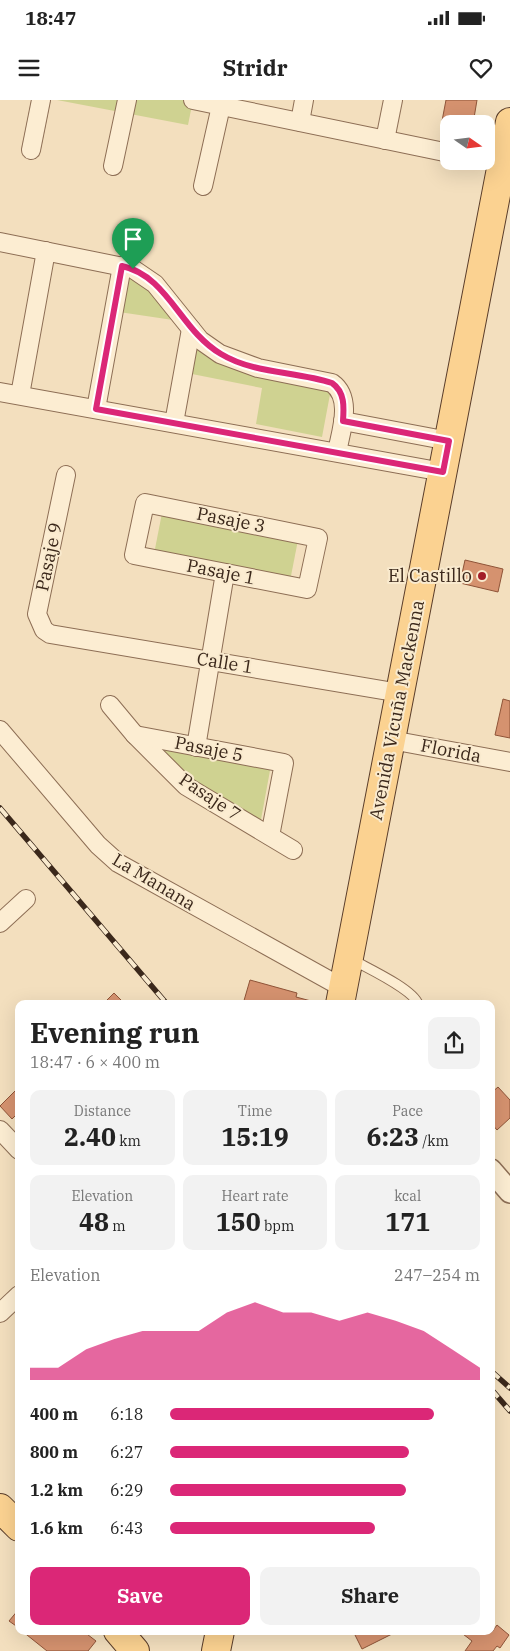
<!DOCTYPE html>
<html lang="en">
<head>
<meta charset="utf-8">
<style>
	:root { --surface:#fff; --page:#f2f2f2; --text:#222; --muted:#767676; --accent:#db2777 }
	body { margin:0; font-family:"IBM Plex Serif",serif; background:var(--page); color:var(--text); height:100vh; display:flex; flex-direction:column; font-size:19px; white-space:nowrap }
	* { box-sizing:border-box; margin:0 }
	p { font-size:16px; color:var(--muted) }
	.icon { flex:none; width:28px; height:28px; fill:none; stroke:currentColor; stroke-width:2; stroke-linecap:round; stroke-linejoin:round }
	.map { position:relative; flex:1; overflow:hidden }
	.details { position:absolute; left:15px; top:900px; width:480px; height:635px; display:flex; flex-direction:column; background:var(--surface); border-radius:10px; box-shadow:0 5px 20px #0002 }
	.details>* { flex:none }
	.needle { width:32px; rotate:104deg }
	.tools { position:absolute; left:440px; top:15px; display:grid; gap:10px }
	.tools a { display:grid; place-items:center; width:55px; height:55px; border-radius:10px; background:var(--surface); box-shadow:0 5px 20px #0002; font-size:25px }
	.pin { position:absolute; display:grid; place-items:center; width:42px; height:42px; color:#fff; margin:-51px -21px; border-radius:50% 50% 50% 0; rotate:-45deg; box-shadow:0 0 5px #0007 }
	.pin .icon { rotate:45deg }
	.round { display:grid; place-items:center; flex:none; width:52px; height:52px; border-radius:10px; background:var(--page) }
	.headline { display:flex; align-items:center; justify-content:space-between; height:85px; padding:0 15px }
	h1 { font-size:28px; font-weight:800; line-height:38px }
	.figures { display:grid; grid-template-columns:repeat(3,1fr); gap:8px; height:85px; padding:5px 15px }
	.figures div { display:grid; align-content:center; border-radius:10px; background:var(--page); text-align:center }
	.figures b { font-size:25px; font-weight:800 }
	.figures small { font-size:14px; font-weight:400 }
	.figures p { font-size:14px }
	.chart { height:140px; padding:10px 15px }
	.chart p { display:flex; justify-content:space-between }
	.chart svg { width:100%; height:90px; margin-top:5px; fill:var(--accent); opacity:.7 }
	.primary-button { display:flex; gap:10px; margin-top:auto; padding:10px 15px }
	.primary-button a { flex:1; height:58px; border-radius:10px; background:var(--accent); color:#fff; font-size:20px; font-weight:800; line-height:58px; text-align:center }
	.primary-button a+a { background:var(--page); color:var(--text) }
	ul { padding:0 15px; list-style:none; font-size:16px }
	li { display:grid; grid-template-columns:80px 60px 1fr; align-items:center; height:38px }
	li i { height:12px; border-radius:6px; background:var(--accent) }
	.status { display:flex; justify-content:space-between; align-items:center; height:35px; padding:0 25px; background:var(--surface); direction:ltr }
	.status svg { height:14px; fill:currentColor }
	header { display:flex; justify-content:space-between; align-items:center; height:65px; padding:0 15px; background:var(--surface); font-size:22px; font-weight:800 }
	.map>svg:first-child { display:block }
	.green { fill:#cfd291 }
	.building { fill:#d5926f; stroke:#8f5438 }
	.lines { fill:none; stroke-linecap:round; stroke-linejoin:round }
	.service-casing { stroke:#8d6e55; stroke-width:11 }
	.minor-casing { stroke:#8d6e55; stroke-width:20 }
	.tertiary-casing { stroke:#8d6e55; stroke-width:24 }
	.primary-casing { stroke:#5a3d2a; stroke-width:30 }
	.service { stroke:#fcedd2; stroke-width:9 }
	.minor { stroke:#fcedd2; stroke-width:18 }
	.tertiary { stroke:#fcedd2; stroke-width:21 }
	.primary { stroke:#fbd291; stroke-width:28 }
	.rail-casing { stroke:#3b281b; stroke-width:5.5 }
	.rail { stroke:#f9eace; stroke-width:4; stroke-dasharray:11; stroke-linecap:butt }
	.route-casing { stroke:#fff; stroke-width:10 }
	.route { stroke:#db2777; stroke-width:6 }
	.poi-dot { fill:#a31e29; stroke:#f9eace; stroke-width:2 }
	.labels { text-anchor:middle; stroke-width:4; stroke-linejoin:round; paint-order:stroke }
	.street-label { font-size:18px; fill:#3b281b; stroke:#f9eace }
	.poi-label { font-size:18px; fill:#3b281b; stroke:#f9eace; text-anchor:end }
</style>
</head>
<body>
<div class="status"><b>18:47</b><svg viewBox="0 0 49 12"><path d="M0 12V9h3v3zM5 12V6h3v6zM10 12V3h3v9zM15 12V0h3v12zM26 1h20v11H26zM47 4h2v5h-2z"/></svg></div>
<header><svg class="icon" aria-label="menu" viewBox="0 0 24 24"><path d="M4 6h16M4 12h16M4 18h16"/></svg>Stridr<svg class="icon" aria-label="heart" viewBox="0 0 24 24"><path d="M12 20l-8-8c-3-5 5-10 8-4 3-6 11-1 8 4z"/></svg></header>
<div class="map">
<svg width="510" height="1551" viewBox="0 0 510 1551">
	<rect width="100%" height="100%" fill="#f3dfbe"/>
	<g class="green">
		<polygon points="57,0 193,0 188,25"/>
		<polygon points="126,172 156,195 173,220 119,212"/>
		<polygon points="193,239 331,289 322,337 256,324 262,288 187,273"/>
		<polygon points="162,413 298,440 290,481 154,454"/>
		<polygon points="149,641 271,665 260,725 191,684"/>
	</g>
	<g class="building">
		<polygon points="446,0 477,0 473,24 442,21"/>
		<polygon points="465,460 503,469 498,492 460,483"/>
		<polygon points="503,599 510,601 510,638 495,635"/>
		<polygon points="250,880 297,893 296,897 311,901 310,904 243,904"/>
		<polygon points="114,893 125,904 103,904"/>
		<polygon points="498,987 510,1000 510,1018 497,1030 491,1023 491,993"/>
		<polygon points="16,990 19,993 19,1012 12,1019 0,1006"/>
		<polygon points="19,1509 19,1528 9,1521"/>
		<polygon points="497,1525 509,1535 500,1548 497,1546 493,1551 465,1551 472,1541 459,1531 492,1532"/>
		<polygon points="22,1531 83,1531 96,1541 88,1551 47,1551"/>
		<polygon points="353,1531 391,1531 392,1534 362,1549"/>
	</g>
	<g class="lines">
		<defs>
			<path id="service" d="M353 860C367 868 413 889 418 904"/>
			<g id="minor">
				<polyline points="193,0 449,53"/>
				<polyline points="300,22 304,0"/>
				<polyline points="385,40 393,0"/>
				<polyline points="31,50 41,0"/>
				<polyline points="113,66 127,0"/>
				<polyline points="203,86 221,6"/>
				<path d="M0 142 133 169 155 184 200 240 220 254 258 268 332 283C353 298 341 331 337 352"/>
				<polyline points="0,292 443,372"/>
				<polyline points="20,295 46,151"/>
				<polyline points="96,309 122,166"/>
				<polyline points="343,321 449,341"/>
				<polyline points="174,323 191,229"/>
				<polyline points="66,375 37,514 44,530 50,534 400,593"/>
				<polygon points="145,403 318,438 307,489 134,455"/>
				<polyline points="110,605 135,635 186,686 293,750"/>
				<polyline points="0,630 98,745 118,763 343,888"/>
				<polyline points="135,635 284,663 270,736"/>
				<polyline points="391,640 510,662"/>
				<polyline points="196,647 225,473"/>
				<polyline points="0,823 26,799"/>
				<polyline points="0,1030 19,1050"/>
				<polyline points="0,1213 19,1195"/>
			</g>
			<polyline id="tertiary" points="491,1070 510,1092"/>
			<g id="primary">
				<polyline points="340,904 510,22"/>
				<polyline points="0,1408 19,1427"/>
				<polyline points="118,1531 135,1551"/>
				<polyline points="216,1551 220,1531"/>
			</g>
		</defs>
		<use href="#service" class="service-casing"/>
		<use href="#minor" class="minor-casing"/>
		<use href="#tertiary" class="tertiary-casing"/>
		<use href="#primary" class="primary-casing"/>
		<use href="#service" class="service"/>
		<use href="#minor" class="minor"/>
		<use href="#tertiary" class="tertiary"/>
		<use href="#primary" class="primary"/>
		<defs>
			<g id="rail">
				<polyline points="0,708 167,904"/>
				<polyline points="491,1271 510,1288"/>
				<polyline points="491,1289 510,1311"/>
			</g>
		</defs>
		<use href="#rail" class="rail-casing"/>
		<use href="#rail" class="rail"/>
	</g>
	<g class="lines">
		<defs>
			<path id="route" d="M122 166C168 176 180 230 221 254 254 274 296 271 332 283 345 292 344 307 343 321L449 341 443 372 96 309Z"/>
		</defs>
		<use href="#route" class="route-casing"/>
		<use href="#route" class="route"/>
	</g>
	<circle class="poi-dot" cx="482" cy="476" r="5"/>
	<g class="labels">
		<g class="street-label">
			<text transform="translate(231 420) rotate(11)" y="6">Pasaje 3</text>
			<text transform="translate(49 457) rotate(-78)" y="6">Pasaje 9</text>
			<text transform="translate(221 472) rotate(11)" y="6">Pasaje 1</text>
			<text transform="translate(225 563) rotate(9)" y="6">Calle 1</text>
			<text transform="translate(397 610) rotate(-79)" y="6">Avenida Vicuña Mackenna</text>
			<text transform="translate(209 649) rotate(11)" y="6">Pasaje 5</text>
			<text transform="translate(451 651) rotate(11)" y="6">Florida</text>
			<text transform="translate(210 697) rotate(34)" y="6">Pasaje 7</text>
			<text transform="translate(154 782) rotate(31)" y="6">La Manana</text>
		</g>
		<g class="poi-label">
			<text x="472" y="482">El Castillo</text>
		</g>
	</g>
</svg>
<div class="tools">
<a><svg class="needle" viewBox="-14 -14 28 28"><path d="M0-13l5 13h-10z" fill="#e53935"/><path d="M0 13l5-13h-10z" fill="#767676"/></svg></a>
</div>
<div class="pin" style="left:133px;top:169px;background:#1e9e55"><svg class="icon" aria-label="arrive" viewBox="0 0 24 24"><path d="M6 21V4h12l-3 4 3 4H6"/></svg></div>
<section class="details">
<div class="headline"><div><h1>Evening run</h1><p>18:47 · 6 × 400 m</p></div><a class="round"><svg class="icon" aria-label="share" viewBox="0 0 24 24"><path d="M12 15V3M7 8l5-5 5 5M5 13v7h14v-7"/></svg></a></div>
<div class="figures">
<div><p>Distance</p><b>2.40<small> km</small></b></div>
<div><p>Time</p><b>15:19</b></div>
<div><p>Pace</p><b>6:23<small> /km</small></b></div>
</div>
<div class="figures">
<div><p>Elevation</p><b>48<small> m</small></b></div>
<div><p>Heart rate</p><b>150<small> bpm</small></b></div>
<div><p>kcal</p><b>171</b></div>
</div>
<div class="chart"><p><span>Elevation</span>247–254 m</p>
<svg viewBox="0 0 160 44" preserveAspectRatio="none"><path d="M0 44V38L10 38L20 29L30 24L40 20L50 20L60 20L70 11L80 6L90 11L100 11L110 15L120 11L130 15L140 20L150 29L160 38V44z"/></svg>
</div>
<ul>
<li><b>400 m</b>6:18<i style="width:85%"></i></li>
<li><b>800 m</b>6:27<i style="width:77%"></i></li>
<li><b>1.2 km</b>6:29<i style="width:76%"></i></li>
<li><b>1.6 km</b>6:43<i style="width:66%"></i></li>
</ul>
<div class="primary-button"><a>Save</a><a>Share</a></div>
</section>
</div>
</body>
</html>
